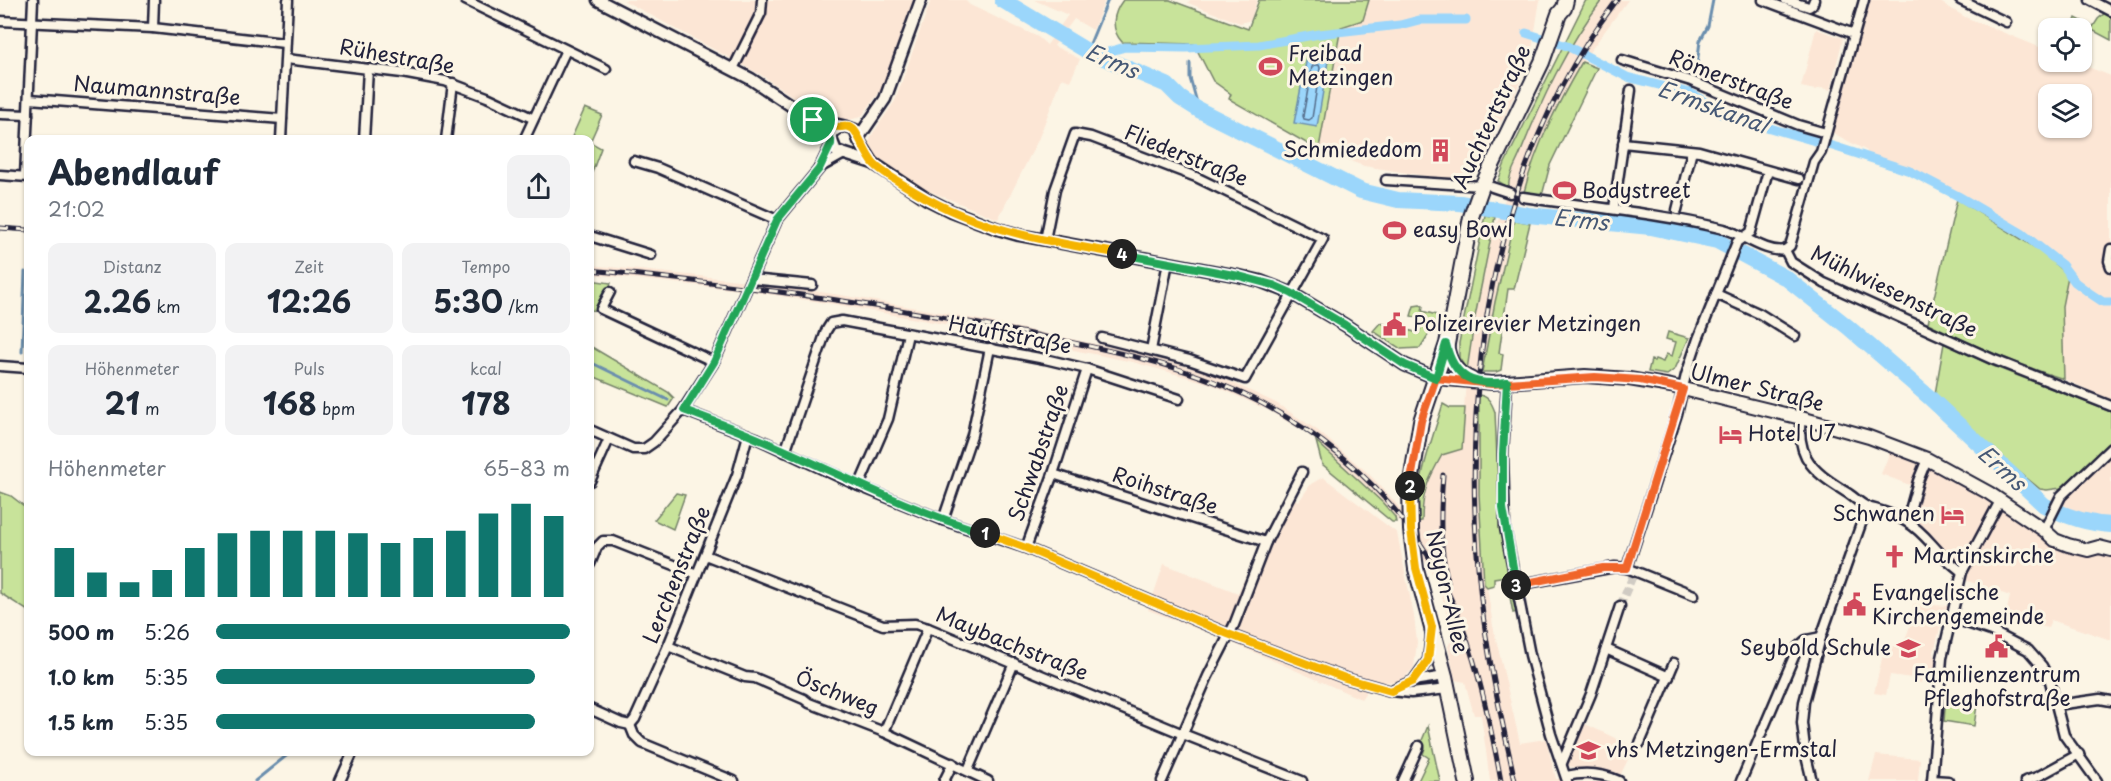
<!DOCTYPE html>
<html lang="de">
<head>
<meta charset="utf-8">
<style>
	:root { --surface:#fff; --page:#f2f2f3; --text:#1f2937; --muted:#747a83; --accent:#0f766e }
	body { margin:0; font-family:"Playpen Sans",sans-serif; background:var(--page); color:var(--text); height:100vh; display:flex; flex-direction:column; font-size:22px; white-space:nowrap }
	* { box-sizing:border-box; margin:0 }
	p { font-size:20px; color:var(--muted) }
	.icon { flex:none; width:33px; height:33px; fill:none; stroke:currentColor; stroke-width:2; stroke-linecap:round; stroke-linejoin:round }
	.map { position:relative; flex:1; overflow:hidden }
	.drawer { position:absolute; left:24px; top:135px; width:570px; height:621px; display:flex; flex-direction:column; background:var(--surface); border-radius:12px; box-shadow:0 2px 4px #0004 }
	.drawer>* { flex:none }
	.tools { position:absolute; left:2038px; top:18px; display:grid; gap:12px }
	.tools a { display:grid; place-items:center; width:54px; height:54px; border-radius:12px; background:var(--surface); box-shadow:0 2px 4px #0004; font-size:30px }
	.pin { position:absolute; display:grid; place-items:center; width:51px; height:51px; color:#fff; margin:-26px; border:3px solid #fff; border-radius:50%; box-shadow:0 2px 6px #0007 }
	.km { position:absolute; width:30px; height:30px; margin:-15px; border-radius:50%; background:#222; color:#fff; font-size:16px; line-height:30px; text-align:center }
	.round { display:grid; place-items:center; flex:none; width:63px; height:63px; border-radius:12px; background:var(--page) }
	.summary { display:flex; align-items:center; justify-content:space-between; height:102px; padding:0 24px }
	h1 { font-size:33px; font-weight:700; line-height:45px }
	.figures { display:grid; grid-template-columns:repeat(3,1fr); gap:9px; height:102px; padding:6px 24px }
	.figures div { display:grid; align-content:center; border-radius:12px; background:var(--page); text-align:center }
	.figures b { font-size:30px; font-weight:700 }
	.figures small { font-size:16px; font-weight:400 }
	.figures p { font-size:16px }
	.chart { height:168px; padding:12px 24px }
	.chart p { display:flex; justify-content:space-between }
	.chart svg { width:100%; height:108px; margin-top:6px; stroke:var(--accent); stroke-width:6 }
	ul { padding:0 24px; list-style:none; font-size:20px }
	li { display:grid; grid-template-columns:96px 72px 1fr; align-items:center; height:45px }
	li i { height:15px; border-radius:8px; background:var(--accent) }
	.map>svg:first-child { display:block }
	.built { fill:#fce6d5; fill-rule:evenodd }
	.green { fill:#c8e39a; stroke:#75826a; stroke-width:1.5 }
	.water { fill:#9bd6fb; stroke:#6b8eae; stroke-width:1.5 }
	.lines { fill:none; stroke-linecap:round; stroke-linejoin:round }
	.shore { stroke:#526a88; stroke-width:1.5 }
	.stream { stroke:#6b8eae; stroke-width:3 }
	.canal { stroke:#9bd6fb; stroke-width:9 }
	.river { stroke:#9bd6fb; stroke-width:16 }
	.minor-tunnel { stroke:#d0cbc3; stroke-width:8; stroke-dasharray:8 4; stroke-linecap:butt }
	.minor-casing { stroke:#22223b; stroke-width:13 }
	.tertiary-casing { stroke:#22223b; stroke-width:15 }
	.secondary-casing { stroke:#22223b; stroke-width:16 }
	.primary-casing { stroke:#22223b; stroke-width:18 }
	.minor { stroke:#fcf5e5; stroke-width:8 }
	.tertiary { stroke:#fcf5e5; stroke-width:10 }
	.secondary { stroke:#fcf5e5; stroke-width:12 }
	.primary { stroke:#fcf5e5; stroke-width:14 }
	.rail-casing { stroke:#22223b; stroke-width:5 }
	.rail { stroke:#fcf5e5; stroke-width:3; stroke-dasharray:9; stroke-linecap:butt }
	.split-1-casing { stroke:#fff; stroke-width:12 }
	.split-2-casing { stroke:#fff; stroke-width:12 }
	.split-3-casing { stroke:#fff; stroke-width:12 }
	.split-4-casing { stroke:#fff; stroke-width:12 }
	.split-5-casing { stroke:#fff; stroke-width:12 }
	.split-1 { stroke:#22a559; stroke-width:8 }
	.split-2 { stroke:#f5b400; stroke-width:8 }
	.split-3 { stroke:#f0652b; stroke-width:8 }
	.split-4 { stroke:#22a559; stroke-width:8 }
	.split-5 { stroke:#f5b400; stroke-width:8 }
	.labels { text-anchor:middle; stroke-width:6; stroke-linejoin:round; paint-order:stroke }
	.poi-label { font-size:21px; fill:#22223b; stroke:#fcf5e5; text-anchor:start }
	.street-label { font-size:21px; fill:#22223b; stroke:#fcf5e5 }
	.water-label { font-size:22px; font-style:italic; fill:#465875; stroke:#fcf5e5 }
</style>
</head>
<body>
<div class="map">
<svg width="2111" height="781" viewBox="0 0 2111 781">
	<rect width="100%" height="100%" fill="#fcf5e5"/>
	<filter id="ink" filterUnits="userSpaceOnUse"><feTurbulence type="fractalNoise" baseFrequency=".0167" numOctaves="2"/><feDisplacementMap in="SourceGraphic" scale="12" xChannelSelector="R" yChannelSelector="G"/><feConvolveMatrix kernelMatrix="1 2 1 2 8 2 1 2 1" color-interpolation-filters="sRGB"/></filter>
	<g filter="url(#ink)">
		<g class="built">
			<polygon points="623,0 915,0 882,89 861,117 844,121 825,118 761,75"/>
			<polygon points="931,0 965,0 970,5 1038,37 1047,45 1068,15 1034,0 1105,0 1093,30 1074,19 1054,46 1080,59 1070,81 1062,78 1038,140 998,219 922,188 883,163 869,148 869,142 873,133 895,101"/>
			<polygon points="1190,0 1257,0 1251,20 1240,23 1188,3"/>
			<polygon points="1340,0 1540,0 1531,55 1520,83 1503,119 1469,183 1364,166 1327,153 1319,148 1341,28"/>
			<polygon points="1602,0 1628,0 1582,62 1558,103 1537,151 1525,188 1522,190 1510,229 1495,302 1482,372 1479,409 1479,494 1484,584 1487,587 1493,626 1520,743 1546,739 1556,779 1575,777 1576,781 1490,781 1481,715 1474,715 1465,682 1455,680 1448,646 1453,637 1441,593 1430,569 1402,524 1382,502 1310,435 1270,411 1211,384 1133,362 944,324 839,305 749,291 590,274 590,265 748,281 840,295 946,313 1134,352 1214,374 1276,403 1317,430 1368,473 1389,495 1417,529 1417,522 1422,521 1422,498 1428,480 1442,455 1462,449 1465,393 1475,317 1494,225 1497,224 1509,186 1508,183 1531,126 1563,57 1583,25"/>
			<path d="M1869 0H1937L1965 17 2049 51V62H2075L2111 76V400L2064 379 2062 306 2069 271 2044 249 1996 213 1915 171 1898 166 1896 171 1873 163 1874 159 1866 156 1867 151 1831 132ZM2049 94H2082V128H2049Z"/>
			<polygon points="1816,29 1843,38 1830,90 1822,88 1815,90 1801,87"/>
			<polygon points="1890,452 1955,480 2058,543 2111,553 2111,640 2051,620 2048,628 2005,618 2010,596 1968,581 1902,521 1912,486 1881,474"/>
			<polygon points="2111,452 2111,519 2078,513 2061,504 2067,494"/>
			<polygon points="1323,477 1397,533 1414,616 1417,642 1414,668 1402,680 1388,682 1374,681 1361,699 1219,637 1148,610 1164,564 1238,593 1274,514 1285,495 1299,501 1311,484"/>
			<polygon points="1913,604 1950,606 1949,622 1940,628 1934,652 1936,661 1933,680 1922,679 1921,683 1912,681 1912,678 1890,675 1886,695 1874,693 1884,650 1883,643 1903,646 1912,620"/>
			<polygon points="1581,722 1634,747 1619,778 1568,766 1567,761"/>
			<polygon points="1876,755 1920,759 1918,781 1869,781"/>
		</g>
		<g class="green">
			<path d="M1123 0H1170L1248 29 1259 0H1369L1363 20 1341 27 1319 148H1315L1229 99 1231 94 1213 81 1194 44 1122 42C1110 29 1113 13 1123 0Z"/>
			<path d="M1586 0H1602C1566 47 1542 99 1520 154 1516 164 1507 178 1509 188L1498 181 1505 163Z"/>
			<polygon points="2105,13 2111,16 2111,40 2075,21 2076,18 2093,27 2098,19"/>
			<path d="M1582 62 1597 68 1550 165 1543 192 1537 195 1524 192C1536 145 1558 103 1582 62Z"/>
			<polygon points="585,108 602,115 590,142 601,148 590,178 590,140 571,139"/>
			<path d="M1957 199 2042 252 2068 276 2062 306 2064 379C2015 364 1974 346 1928 323Z"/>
			<polygon points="1485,215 1495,217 1475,317 1467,370 1459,358 1459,343"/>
			<polygon points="1514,220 1530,223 1514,289 1508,289 1499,353 1503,354 1501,370 1496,372 1482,372 1495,302"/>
			<polygon points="590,280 611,283 600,311 590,310"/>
			<polygon points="1420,305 1423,306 1422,311 1440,316 1420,348 1401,349 1373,331 1380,323 1419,333 1423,319 1411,316 1414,306"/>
			<polygon points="1668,332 1689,338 1675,369 1667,375 1648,372 1651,360 1654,361 1655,359 1663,362 1666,354 1672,356 1676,342 1666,339"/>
			<polygon points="1944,343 1993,366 2111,412 2111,442 2061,488 2047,490 2040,489 2007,462 1935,394"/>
			<polygon points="590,346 668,392 674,398 668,407 590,375"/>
			<path d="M1479 395C1489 396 1492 404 1495 412L1500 529 1517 612 1513 613 1506 576 1494 578V585L1487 587 1484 584 1479 494Z"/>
			<path d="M1443 404 1450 408H1465L1462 449 1442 455C1428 480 1422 491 1422 521L1417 522C1416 482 1431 442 1443 404Z"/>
			<polygon points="1316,441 1382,502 1395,517 1396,522 1392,522 1322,464"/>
			<polygon points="0,492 11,496 28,509 28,611 0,593"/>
			<polygon points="676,493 685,495 673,529 654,520"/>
			<polygon points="1946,698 1977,705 1974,726 1944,721"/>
			<polygon points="1428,726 1440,781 1418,781 1429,758 1423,754 1425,748 1420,745"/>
		</g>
		<polygon class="water" points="1307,57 1328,61 1317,127 1294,123"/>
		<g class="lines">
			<polygon class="shore" points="1314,65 1319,65 1320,68 1312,118 1309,120 1304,119 1303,116 1312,67"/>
			<g class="stream">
				<polyline points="1087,51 1108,0"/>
				<polyline points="1190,63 1190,78 1199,110"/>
				<polyline points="1690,93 1696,73 1700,41 1708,26 1713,0"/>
				<polyline points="22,352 25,272"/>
				<polyline points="590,362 668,400"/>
				<polyline points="255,781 291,752"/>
			</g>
			<g class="canal">
				<polyline points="1526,33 1567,46 1627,77 1690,93 1698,97 1721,114 1836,147 1910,171 1958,196 2023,234 2062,265 2075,282 2091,294 2103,302 2111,302"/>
				<polyline points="1098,55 1125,47 1186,48 1259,45 1319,34 1400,25 1419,20 1466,20"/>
			</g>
			<path class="river" d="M1002 0 1087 51 1167 85 1180 98 1199 110 1361 191 1398 200 1460 203 1528 215 1651 227 1717 241 1786 278 1848 327 1929 397 2044 505C2065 516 2087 524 2111 525"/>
			<polyline class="minor-tunnel" points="1620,606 1635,571"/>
			<defs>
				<g id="minor">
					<polyline points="465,0 606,69"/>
					<polyline points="1763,0 1854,34"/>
					<polyline points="1786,0 1809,7 1812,5 1814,0"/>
					<polyline points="1960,0 2006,22"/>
					<polyline points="2090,0 2111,11"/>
					<polyline points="0,21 153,28 284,43"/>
					<polyline points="153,28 154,0"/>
					<polyline points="286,59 402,73 445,81 487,97 532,118"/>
					<polyline points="1622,60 1691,81 1798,125 1826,133"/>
					<polyline points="733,69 761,13 762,0"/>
					<polyline points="30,99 282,119"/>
					<polyline points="0,114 28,115"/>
					<polyline points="281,140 288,0"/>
					<polyline points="364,140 368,69"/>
					<polyline points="446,140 453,83"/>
					<polyline points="524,140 566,50"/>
					<polyline points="1623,143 1699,151 1799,179"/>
					<polyline points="634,161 658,168 777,220"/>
					<polyline points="819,168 844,154"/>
					<polyline points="0,175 28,177"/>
					<polyline points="25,176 33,0"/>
					<polyline points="1386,180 1482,186"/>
					<polyline points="1492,187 1510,193"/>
					<path d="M1523 197C1590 207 1658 213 1724 229 1742 234 1767 254 1785 250L1791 262 1824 283 1992 359 2111 406"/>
					<polyline points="1614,208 1631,90"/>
					<polyline points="1677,210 1692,151"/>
					<polyline points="590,236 651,255"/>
					<polyline points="1045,240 1055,190 1075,134 1091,137 1196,177 1323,239 1245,379 1189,360 1102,338"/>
					<polyline points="2111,249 2109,261 2111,267"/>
					<polyline points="1785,250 1790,246 1814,162 1821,152 1864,0"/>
					<polyline points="751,279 812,285"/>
					<polyline points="610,292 601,309 714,362"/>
					<polyline points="1716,294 1760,314 1795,336"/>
					<polyline points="1151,350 1168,262"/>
					<polyline points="0,366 28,368"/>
					<polyline points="1507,382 1503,454 1505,528 1530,655 1551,734 1567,781"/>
					<polyline points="683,410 756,438 859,486 943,520 1026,548 1228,634 1345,678 1391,691 1411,693 1448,689"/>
					<path d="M1801 418C1795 460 1817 474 1849 494 1855 498 1862 505 1868 507 1881 511 1895 514 1907 522 1921 530 1930 543 1941 554 1947 560 1955 566 1962 572"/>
					<polyline points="590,430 633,449 644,449 654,442 683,410 714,362 777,220 819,169 831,144"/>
					<polyline points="785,452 826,331 831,323 842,321 1045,359 1087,369 1179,399"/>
					<polyline points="1053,474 1266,542"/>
					<polyline points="590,481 609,439"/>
					<polyline points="859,486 888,419 908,334"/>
					<polyline points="943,520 972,435 990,348"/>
					<polyline points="1907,521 1918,481 1927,459"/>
					<polyline points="2044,530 2061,496 2111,448"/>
					<polyline points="1026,548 1053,474 1087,369"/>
					<polyline points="705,555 883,625 915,624 928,628 1183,734 1302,781"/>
					<polyline points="590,564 597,547 603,541 613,541 697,574"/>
					<polyline points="1627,568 1677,414 1686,375 1698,339 1737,242 1751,232 1768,171"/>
					<polyline points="1516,585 1615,567 1627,568 1694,595"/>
					<polyline points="1952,618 1991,631 2028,650 2042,666 2050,681 2064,735 2097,781"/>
					<polyline points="668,646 745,677 755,678 804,699 809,703 884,732 988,781"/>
					<polyline points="1606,649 1669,677"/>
					<polyline points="1413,681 1428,660 1431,635"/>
					<polyline points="1394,689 1413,681 1445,676"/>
					<polyline points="2057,705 2100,699 2111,701"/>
					<polyline points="590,709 621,723 630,725"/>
					<polyline points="630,725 635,719 668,646 737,475 748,435"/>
					<polyline points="630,725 634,735 642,743 734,781"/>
					<polyline points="884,732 928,628"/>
					<polyline points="1640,743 1674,663"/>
					<polyline points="1562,763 1591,694 1620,606"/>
					<polyline points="968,770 1014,663"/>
					<path d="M1566 776C1584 772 1602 773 1619 781"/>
					<polyline points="1932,780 1948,781"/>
					<polyline points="340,781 353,752"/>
					<polyline points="944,781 953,763"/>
					<polyline points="1162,781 1208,676 1234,625 1266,542 1302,472"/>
					<polyline points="1403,781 1419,746"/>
					<polyline points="1741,781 1798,647 1806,640 1821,637"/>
					<polyline points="1812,781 1806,756 1802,723 1804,702 1821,637 1867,507"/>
					<polyline points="1932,781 1942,658 1962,572 2000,501"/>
					<polyline points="2025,781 2037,777 2079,754"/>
				</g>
				<g id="tertiary">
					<polyline points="598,0 751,79 813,120 831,139"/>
					<path d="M814 120C825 123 848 126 855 130L859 141 873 163"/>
					<polyline points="840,127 833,132 831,139 836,151 873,163 927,199 951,211 998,229 1019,235 1239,276 1260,281 1291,293 1345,325 1405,365 1436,378"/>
					<polyline points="859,137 885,99 921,0"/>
				</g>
				<g id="secondary">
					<path d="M1447 344C1450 363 1455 371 1472 379"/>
					<polyline points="1436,378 1492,383 1585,376 1629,379 1671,386 1801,418 1869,437 1927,459 1989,493 2044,530 2055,540 2068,545 2088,550 2099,547 2111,550"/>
				</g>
				<polyline id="primary" points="1467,781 1445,676 1416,569 1411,530 1410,488 1421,421 1447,344 1471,217 1482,186 1542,62 1559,14 1564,8 1566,0"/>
			</defs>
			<use href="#minor" class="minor-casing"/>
			<use href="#tertiary" class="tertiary-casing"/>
			<use href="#secondary" class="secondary-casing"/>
			<use href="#primary" class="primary-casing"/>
			<use href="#minor" class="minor"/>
			<use href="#tertiary" class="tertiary"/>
			<use href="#secondary" class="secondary"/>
			<use href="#primary" class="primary"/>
			<defs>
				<g id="rail">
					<polyline points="0,228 28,230"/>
					<path d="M590 270C736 284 881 304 1026 333 1099 348 1175 362 1243 394 1314 427 1379 481 1422 546 1468 615 1486 700 1501 781"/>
					<path d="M1443 475C1440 512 1439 546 1448 582"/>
					<path d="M1515 781C1502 721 1488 660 1481 599 1459 392 1488 169 1617 0"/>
				</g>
			</defs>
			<use href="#rail" class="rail-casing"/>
			<use href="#rail" class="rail"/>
		</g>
	</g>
	<g class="lines" filter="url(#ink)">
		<defs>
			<path id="split-1" d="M813 120 831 140V144L819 169 777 220 714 362 684 410C708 419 733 428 756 438 832 470 905 509 985 533"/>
			<polyline id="split-2" points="985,533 1026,548 1228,634 1345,678 1391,691 1413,681 1422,669 1428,660 1432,627 1416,568 1411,530 1410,486"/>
			<polyline id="split-3" points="1410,486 1421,421 1436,378 1492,384 1595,377 1640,380 1683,389 1627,568 1603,568 1516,585"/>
			<path id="split-4" d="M1122 254 1239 276 1273 285 1291 293 1345 325 1405 365 1436 378 1446 344C1454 379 1474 386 1507 382L1503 454V508L1516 585"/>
			<path id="split-5" d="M813 120C821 122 831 127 840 127 845 127 848 125 853 129 858 132 866 156 874 164 885 175 914 191 928 199 988 232 1055 243 1122 254"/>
		</defs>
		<use href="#split-1" class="split-1-casing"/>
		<use href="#split-2" class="split-2-casing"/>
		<use href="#split-3" class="split-3-casing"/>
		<use href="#split-4" class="split-4-casing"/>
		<use href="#split-5" class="split-5-casing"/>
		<use href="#split-1" class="split-1"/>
		<use href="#split-2" class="split-2"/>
		<use href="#split-3" class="split-3"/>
		<use href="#split-4" class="split-4"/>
		<use href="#split-5" class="split-5"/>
	</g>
	<defs>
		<symbol id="stadium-bare" viewBox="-9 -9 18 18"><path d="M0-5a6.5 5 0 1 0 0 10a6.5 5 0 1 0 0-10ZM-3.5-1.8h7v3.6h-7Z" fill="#d1495b" stroke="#fcf5e5" stroke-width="2.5" paint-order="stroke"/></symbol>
		<symbol id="building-bare" viewBox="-9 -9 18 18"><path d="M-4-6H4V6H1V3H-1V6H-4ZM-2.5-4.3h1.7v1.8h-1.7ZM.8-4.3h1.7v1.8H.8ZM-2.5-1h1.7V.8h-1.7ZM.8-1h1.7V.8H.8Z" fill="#d1495b" stroke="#fcf5e5" stroke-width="2.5" paint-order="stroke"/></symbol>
		<symbol id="civic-bare" viewBox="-9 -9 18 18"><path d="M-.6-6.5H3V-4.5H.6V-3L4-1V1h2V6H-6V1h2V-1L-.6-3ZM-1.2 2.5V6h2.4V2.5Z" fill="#d1495b" stroke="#fcf5e5" stroke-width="2.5" paint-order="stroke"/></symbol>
		<symbol id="hotel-bare" viewBox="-9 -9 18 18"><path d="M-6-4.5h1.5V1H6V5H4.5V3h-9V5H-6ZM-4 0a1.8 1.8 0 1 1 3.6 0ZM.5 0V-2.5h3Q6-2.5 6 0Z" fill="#d1495b" stroke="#fcf5e5" stroke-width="2.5" paint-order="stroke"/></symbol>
		<symbol id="church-bare" viewBox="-9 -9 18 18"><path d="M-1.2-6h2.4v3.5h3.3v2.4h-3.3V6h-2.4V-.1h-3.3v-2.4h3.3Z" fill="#d1495b" stroke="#fcf5e5" stroke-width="2.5" paint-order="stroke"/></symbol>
		<symbol id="school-bare" viewBox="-9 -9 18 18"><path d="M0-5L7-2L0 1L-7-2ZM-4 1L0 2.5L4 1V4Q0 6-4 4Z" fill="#d1495b" stroke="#fcf5e5" stroke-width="2.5" paint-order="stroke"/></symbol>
		<symbol id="university-bare" viewBox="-9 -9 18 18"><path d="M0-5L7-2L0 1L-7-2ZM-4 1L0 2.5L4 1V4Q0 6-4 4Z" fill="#d1495b" stroke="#fcf5e5" stroke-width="2.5" paint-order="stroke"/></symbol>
	</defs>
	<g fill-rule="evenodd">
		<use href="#stadium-bare" x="1254" y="50" width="33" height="33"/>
		<use href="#building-bare" x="1424" y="134" width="33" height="33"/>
		<use href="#stadium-bare" x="1548" y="174" width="33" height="33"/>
		<use href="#stadium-bare" x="1378" y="214" width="33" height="33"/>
		<use href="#civic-bare" x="1378" y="308" width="33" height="33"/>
		<use href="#hotel-bare" x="1714" y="418" width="33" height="33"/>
		<use href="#hotel-bare" x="1936" y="498" width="33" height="33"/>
		<use href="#church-bare" x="1878" y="540" width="33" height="33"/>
		<use href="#civic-bare" x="1838" y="588" width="33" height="33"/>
		<use href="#civic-bare" x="1980" y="630" width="33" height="33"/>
		<use href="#school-bare" x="1892" y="632" width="33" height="33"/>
		<use href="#university-bare" x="1572" y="734" width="33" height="33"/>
	</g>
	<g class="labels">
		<g class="poi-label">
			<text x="1288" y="61">Freibad<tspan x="1288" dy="24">Metzingen</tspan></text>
			<text x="1422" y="157" text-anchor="end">Schmiededom</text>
			<text x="1582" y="198">Bodystreet</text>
			<text x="1413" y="237">easy Bowl</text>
			<text x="1413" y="331">Polizeirevier Metzingen</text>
			<text x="1748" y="441">Hotel U7</text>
			<text x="1935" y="521" text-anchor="end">Schwanen</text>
			<text x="1913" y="563">Martinskirche</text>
			<text x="1872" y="600">Evangelische<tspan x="1872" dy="24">Kirchengemeinde</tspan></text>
			<text x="1891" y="655" text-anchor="end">Seybold Schule</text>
			<text x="1997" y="682" text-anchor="middle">Familienzentrum<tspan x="1997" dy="24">Pfleghofstraße</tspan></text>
			<text x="1606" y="757">vhs Metzingen-Ermstal</text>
		</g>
		<g class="street-label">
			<text transform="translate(397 57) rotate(10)" y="7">Rühestraße</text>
			<text transform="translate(1731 80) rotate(21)" y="7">Römerstraße</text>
			<text transform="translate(157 91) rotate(5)" y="7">Naumannstraße</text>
			<text transform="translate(1492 117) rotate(-65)" y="7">Auchtertstraße</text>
			<text transform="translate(1186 156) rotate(22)" y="7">Fliederstraße</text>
			<text transform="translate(1894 292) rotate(26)" y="7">Mühlwiesenstraße</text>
			<text transform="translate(1010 335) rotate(11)" y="7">Hauffstraße</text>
			<text transform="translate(1757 388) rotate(14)" y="7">Ulmer Straße</text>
			<text transform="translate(1039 453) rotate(-71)" y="7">Schwabstraße</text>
			<text transform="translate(1165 491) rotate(18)" y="7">Roihstraße</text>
			<text transform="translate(677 575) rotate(-68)" y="7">Lerchenstraße</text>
			<text transform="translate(1447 592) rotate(77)" y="7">Noyon-Allee</text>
			<text transform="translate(1012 644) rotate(22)" y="7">Maybachstraße</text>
			<text transform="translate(837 693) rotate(22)" y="7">Öschweg</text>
		</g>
		<g class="water-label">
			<text transform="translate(1112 61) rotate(24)" y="8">Erms</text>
			<text transform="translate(1713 107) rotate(20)" y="8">Ermskanal</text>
			<text transform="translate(1581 220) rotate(6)" y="8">Erms</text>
			<text transform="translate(2002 468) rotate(42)" y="8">Erms</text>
		</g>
	</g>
</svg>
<div class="tools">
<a><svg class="icon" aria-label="locate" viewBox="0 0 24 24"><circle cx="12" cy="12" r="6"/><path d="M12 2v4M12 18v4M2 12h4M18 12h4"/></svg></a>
<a><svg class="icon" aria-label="layers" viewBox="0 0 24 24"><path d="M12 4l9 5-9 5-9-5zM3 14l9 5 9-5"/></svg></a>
</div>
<div class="pin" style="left:813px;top:120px;background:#1e9e55"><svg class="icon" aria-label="arrive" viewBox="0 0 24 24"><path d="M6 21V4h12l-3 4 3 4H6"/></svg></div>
<b class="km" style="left:985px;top:533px">1</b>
<b class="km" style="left:1410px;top:486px">2</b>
<b class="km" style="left:1516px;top:585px">3</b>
<b class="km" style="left:1122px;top:254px">4</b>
<section class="drawer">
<div class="summary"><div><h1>Abendlauf</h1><p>21:02</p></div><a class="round"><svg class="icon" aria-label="share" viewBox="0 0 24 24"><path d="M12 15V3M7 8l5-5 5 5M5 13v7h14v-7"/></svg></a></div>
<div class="figures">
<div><p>Distanz</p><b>2.26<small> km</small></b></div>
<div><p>Zeit</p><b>12:26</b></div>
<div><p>Tempo</p><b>5:30<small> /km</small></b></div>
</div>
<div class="figures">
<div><p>Höhenmeter</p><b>21<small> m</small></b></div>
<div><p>Puls</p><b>168<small> bpm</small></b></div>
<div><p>kcal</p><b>178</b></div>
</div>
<div class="chart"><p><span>Höhenmeter</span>65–83 m</p>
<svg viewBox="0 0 160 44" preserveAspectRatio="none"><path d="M5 44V24M15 44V34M25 44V38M35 44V33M45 44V24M55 44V18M65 44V17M75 44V17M85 44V17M95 44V18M105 44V22M115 44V20M125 44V17M135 44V10M145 44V6M155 44V11"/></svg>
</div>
<ul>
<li><b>500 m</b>5:26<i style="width:100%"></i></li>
<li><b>1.0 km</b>5:35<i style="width:90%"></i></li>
<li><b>1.5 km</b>5:35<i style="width:90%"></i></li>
</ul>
</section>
</div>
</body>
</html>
